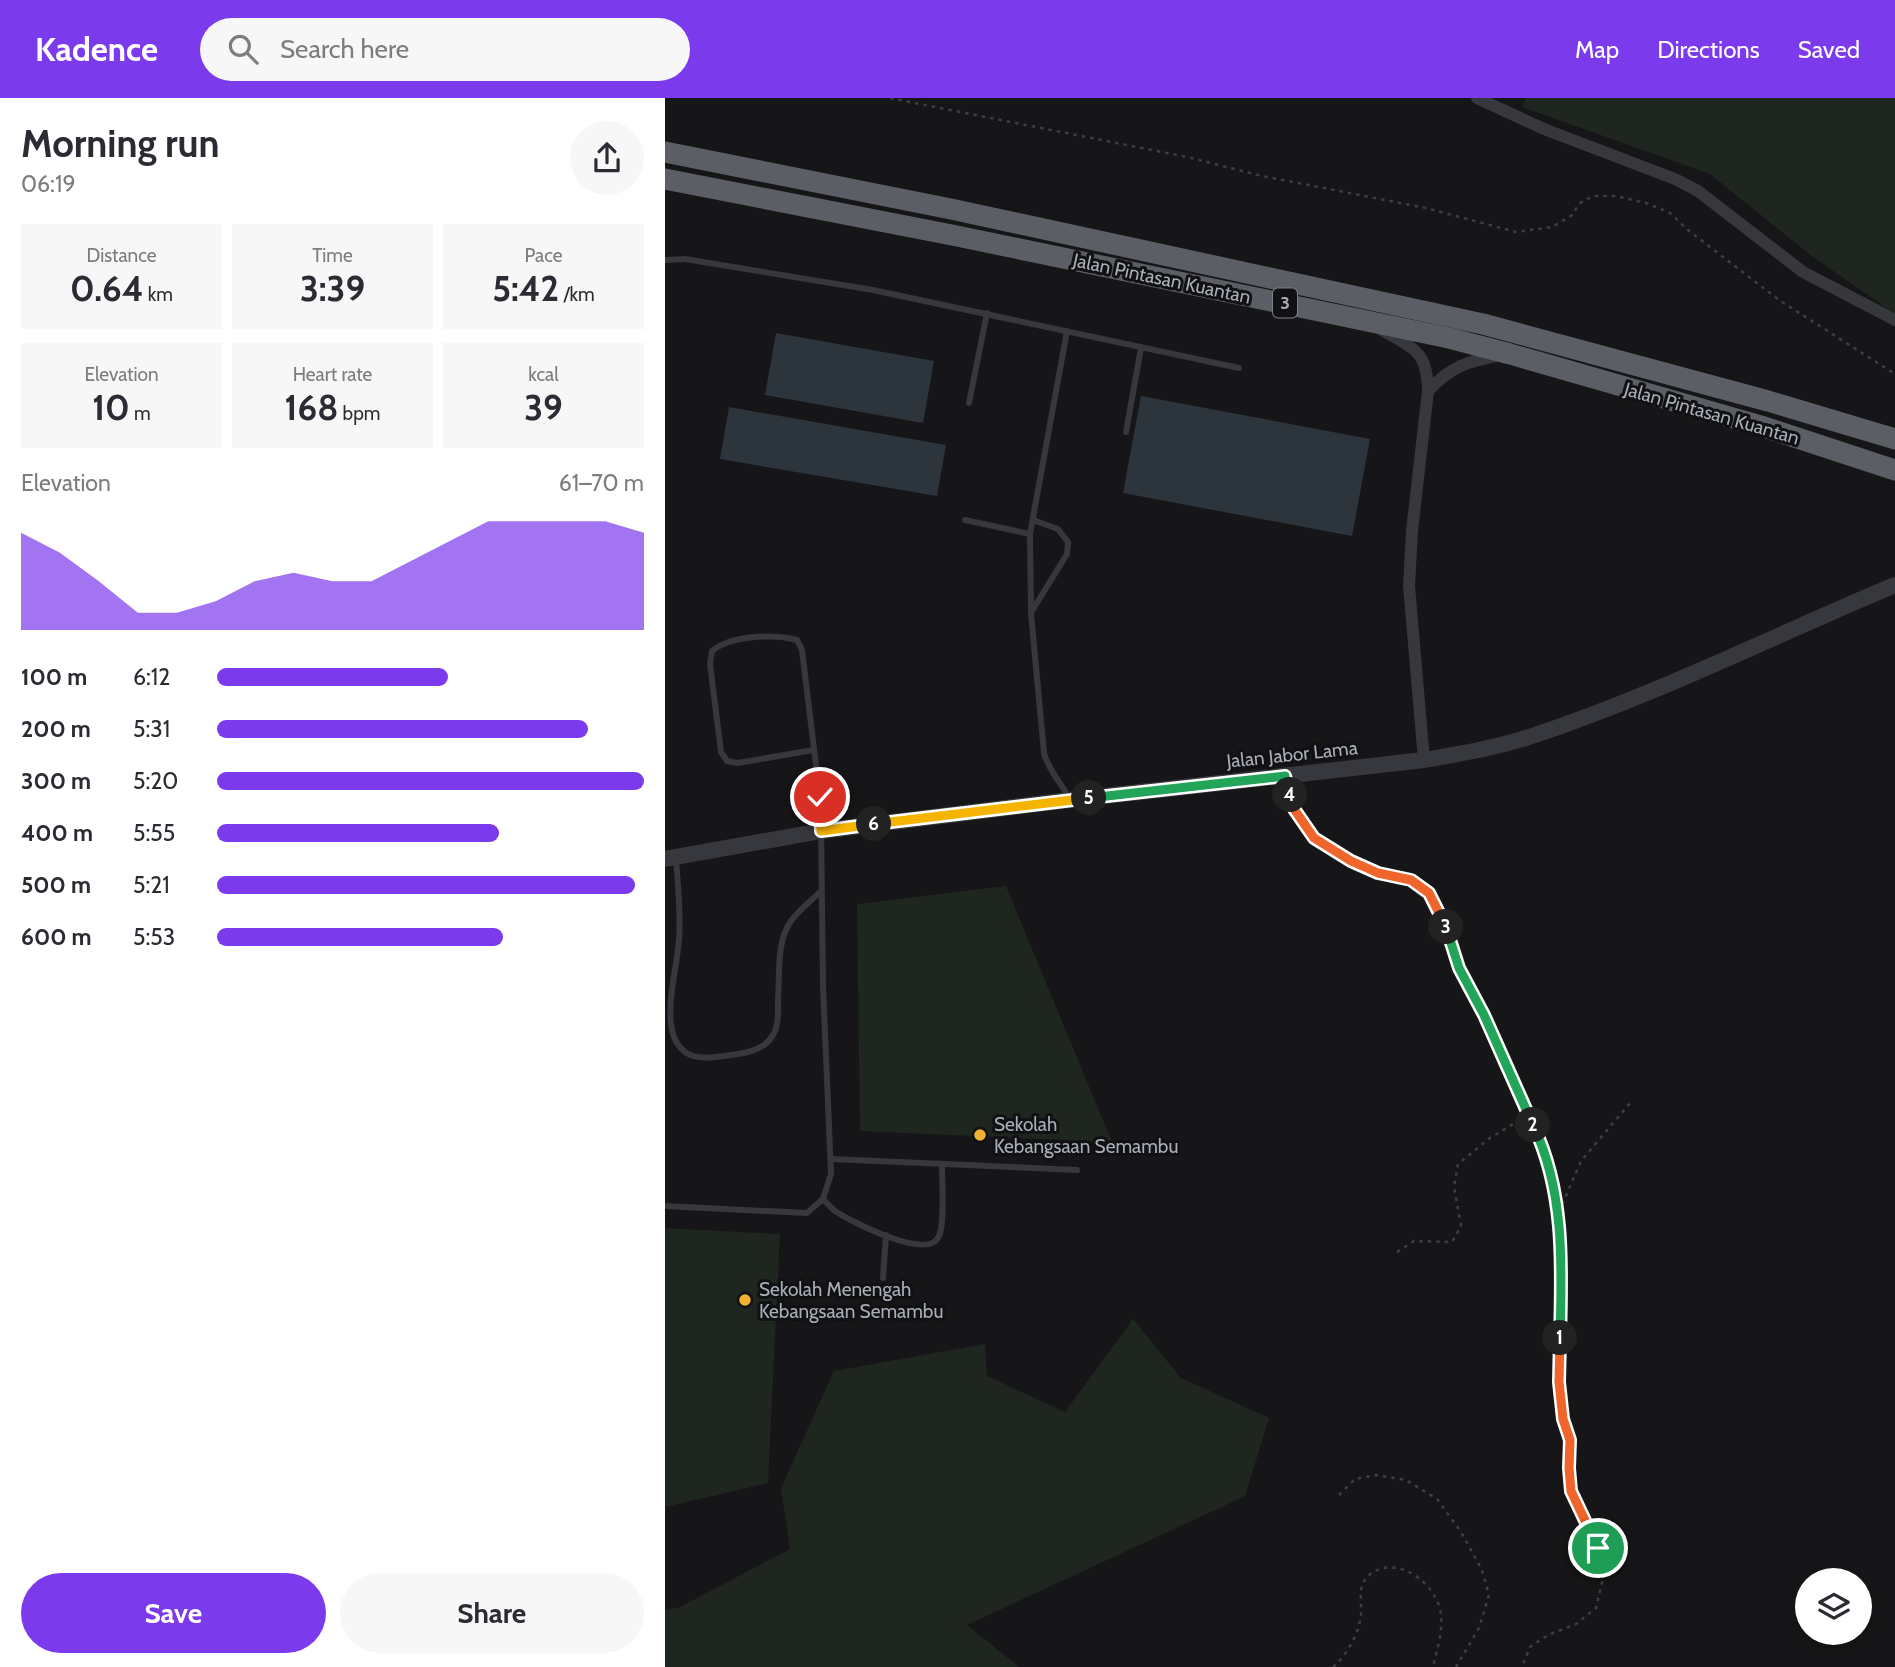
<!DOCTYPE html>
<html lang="en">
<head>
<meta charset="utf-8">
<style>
	:root { --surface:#fff; --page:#f7f7f7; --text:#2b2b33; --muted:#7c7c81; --accent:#7c3aed }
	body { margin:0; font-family:Cabin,sans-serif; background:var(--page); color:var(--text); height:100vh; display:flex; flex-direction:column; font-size:26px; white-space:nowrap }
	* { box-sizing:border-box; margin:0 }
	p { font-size:23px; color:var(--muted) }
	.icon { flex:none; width:38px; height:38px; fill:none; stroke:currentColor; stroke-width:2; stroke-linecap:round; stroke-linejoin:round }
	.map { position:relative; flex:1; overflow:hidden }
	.side { display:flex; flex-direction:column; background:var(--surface); width:665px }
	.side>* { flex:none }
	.fabs { position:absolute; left:1130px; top:1470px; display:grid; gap:14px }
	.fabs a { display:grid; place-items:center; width:77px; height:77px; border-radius:50%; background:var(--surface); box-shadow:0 4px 10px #0003; font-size:35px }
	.pin { position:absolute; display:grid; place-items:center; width:60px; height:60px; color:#fff; margin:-30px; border:4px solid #fff; border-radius:50%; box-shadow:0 2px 7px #0007 }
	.km { position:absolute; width:35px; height:35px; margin:-18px; border-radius:50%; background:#222; color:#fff; font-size:19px; line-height:35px; text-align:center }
	.round { display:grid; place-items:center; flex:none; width:74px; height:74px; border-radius:37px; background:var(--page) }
	.overview { display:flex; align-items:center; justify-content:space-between; height:119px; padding:0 21px }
	h1 { font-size:38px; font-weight:700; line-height:52px }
	.stats { display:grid; grid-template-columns:repeat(3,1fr); gap:10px; height:119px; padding:7px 21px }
	.stats div { display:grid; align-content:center; border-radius:0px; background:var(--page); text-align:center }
	.stats b { font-size:35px; font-weight:700 }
	.stats small { font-size:19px; font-weight:400 }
	.stats p { font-size:19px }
	.chart { height:196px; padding:14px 21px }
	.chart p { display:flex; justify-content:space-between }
	.chart svg { width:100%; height:126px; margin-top:7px; fill:var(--accent); opacity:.7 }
	.action { display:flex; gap:14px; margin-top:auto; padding:14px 21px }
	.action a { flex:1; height:80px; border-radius:42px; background:var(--accent); color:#fff; font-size:28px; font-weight:700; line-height:80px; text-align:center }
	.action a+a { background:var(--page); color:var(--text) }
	ul { padding:0 21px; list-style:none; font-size:23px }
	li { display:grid; grid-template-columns:112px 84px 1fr; align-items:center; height:52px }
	li i { height:18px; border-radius:9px; background:var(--accent) }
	header { display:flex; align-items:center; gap:42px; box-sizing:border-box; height:98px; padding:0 35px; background:var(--accent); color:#fff }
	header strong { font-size:33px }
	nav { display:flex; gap:38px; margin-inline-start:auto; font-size:24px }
	.search { width:490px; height:63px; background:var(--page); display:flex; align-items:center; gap:18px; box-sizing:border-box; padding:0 24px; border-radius:38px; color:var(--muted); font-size:26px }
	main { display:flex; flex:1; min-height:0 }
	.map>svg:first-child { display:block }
	.green { fill:#1e261f }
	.water { fill:#2c353c }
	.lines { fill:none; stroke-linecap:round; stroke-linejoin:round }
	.path { stroke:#3d3f44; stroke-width:2.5; stroke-dasharray:3.5 5; stroke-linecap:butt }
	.service { stroke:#37383d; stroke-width:6 }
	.minor { stroke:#37383d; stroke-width:12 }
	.tertiary { stroke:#37383d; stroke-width:16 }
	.trunk { stroke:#5b5e65; stroke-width:21 }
	.split-1-casing { stroke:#fff; stroke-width:14 }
	.split-2-casing { stroke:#fff; stroke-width:14 }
	.split-3-casing { stroke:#fff; stroke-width:14 }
	.split-4-casing { stroke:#fff; stroke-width:14 }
	.split-5-casing { stroke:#fff; stroke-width:14 }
	.split-6-casing { stroke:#fff; stroke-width:14 }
	.split-7-casing { stroke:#fff; stroke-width:14 }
	.split-1 { stroke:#f0652b; stroke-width:9 }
	.split-2 { stroke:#22a559; stroke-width:9 }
	.split-3 { stroke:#22a559; stroke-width:9 }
	.split-4 { stroke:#f0652b; stroke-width:9 }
	.split-5 { stroke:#22a559; stroke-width:9 }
	.split-6 { stroke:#f5b400; stroke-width:9 }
	.split-7 { stroke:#f5b400; stroke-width:9 }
	.poi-dot { fill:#f2b134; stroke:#111113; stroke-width:2.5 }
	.labels { text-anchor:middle; stroke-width:6; stroke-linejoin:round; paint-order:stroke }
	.shield { fill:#111113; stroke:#7b7e86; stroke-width:2 }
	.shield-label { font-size:18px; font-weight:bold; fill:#a8adb8 }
	.street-label { font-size:19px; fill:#a8adb8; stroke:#111113 }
	.poi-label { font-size:19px; fill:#a8adb8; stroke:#111113; text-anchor:start }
</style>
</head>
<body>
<header>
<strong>Kadence</strong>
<div class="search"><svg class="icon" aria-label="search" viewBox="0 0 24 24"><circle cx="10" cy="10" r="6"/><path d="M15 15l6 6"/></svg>Search here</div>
<nav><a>Map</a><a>Directions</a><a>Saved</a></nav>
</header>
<main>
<section class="side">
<div class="overview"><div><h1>Morning run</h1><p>06:19</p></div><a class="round"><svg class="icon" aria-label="share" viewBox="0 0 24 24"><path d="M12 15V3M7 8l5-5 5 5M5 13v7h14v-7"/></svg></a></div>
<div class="stats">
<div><p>Distance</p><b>0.64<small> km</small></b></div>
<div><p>Time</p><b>3:39</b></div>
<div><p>Pace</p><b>5:42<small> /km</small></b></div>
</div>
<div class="stats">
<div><p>Elevation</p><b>10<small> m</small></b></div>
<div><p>Heart rate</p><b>168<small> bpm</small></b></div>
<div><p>kcal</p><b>39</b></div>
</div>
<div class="chart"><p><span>Elevation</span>61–70 m</p>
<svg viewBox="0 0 160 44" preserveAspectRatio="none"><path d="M0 44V10L10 17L20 27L30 38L40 38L50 34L60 27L70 24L80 27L90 27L100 20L110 13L120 6L130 6L140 6L150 6L160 10V44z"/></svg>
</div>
<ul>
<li><b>100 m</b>6:12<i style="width:54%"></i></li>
<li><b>200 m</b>5:31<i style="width:87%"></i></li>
<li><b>300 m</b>5:20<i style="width:100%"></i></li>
<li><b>400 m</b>5:55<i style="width:66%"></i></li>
<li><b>500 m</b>5:21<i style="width:98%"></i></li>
<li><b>600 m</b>5:53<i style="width:67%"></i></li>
</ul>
<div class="action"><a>Save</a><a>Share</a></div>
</section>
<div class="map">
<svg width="1230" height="1569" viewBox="0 0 1230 1569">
	<rect width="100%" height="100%" fill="#161618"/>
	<g class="green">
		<polygon points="861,0 1230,0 1230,216 1148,159 1045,76 857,9"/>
		<polygon points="341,788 447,1044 195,1033 192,806"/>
		<polygon points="0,1130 115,1136 103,1385 0,1409"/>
		<polygon points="468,1221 516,1280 604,1320 580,1398 302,1527 354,1569 0,1569 0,1512 15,1509 125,1451 116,1390 169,1273 320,1246 322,1278 400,1314"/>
	</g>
	<g class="water">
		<polygon points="111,235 269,263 258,325 100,297"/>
		<polygon points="476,298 705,341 687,438 458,395"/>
		<polygon points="64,309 281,347 272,398 55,361"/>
	</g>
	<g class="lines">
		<g class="path">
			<polyline points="225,0 522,59 597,78 761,110 851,134 887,129 906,118 915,105 928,98 951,98 981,105 1005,115 1023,132 1114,202 1230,276"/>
			<polyline points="623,691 629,711 649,740 686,763 713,775 746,781 764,795 778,819 794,870 819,917 881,1054 894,1114 896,1200 894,1285 898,1321 905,1342 904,1370 906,1393 933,1450 939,1476 931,1510 911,1526 883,1537 865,1549 857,1569"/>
			<polyline points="894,1114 916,1063 966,1004"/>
			<polyline points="732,1154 749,1143 787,1144 796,1128 789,1089 793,1066 825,1040 863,1017"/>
			<polyline points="674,1397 690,1381 711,1377 741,1382 772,1401 796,1434 817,1472 824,1497 814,1530 791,1569"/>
			<path d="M668 1569C680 1559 692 1539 695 1523 699 1508 690 1489 704 1477 731 1455 772 1485 776 1516 778 1533 772 1552 768 1569"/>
		</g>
		<g class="service">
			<polyline points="0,162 20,161 208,192 574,270"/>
			<path d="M402 233 365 436 366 515 379 655C383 672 396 684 404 700"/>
			<polyline points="304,305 322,215"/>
			<polyline points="461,334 476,250"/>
			<polyline points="300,422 365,436"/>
			<polyline points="367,513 402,456 403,444 393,431 368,422"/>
			<path d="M11 761C13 788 16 814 14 841 12 869 3 898 6 926 7 936 11 947 20 954 32 963 51 959 66 957 81 955 100 952 108 937 114 927 113 912 113 901 115 876 111 844 126 823 134 812 147 802 156 793"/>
			<polyline points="166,1061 412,1072"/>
			<path d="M158 1101C162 1105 166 1110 170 1113 185 1123 264 1164 274 1138 280 1124 277 1085 277 1067"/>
			<path d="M0 1108 142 1115 158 1101 166 1076 158 888 156 724 155 700 137 552 132 542C109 536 66 537 47 553L45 566 56 654 62 663 73 665 148 652"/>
			<polyline points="218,1180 221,1137"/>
		</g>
		<g class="minor">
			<polyline points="812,0 879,31 1010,81 1033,93 1138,174 1230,222"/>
			<path d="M717 232C749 251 762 252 763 293L747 433 744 488 759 662"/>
			<path d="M763 293C787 267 802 264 836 257"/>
		</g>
		<path class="tertiary" d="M0 761 156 733 404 702 759 662C794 656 830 650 864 639 989 598 1108 538 1230 487"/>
		<g class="trunk">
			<polyline points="0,54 286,111 818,226 1103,303 1230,341"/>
			<polyline points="0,81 292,138 784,240 845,256 1096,328 1230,372"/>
		</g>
	</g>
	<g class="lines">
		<defs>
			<polyline id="split-1" points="895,1240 894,1284 898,1321 905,1342 904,1370 906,1393 933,1450"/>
			<path id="split-2" d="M868 1027C900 1093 897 1168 895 1240"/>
			<polyline id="split-3" points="781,829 794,870 819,917 868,1027"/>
			<polyline id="split-4" points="625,697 629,711 649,740 686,763 713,775 746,782 764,795 781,829"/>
			<polyline id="split-5" points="424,700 620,678 625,697"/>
			<polyline id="split-6" points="209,726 424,700"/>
			<polyline id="split-7" points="155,699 156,733 209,726"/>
		</defs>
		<use href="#split-1" class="split-1-casing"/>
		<use href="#split-2" class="split-2-casing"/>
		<use href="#split-3" class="split-3-casing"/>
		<use href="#split-4" class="split-4-casing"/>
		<use href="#split-5" class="split-5-casing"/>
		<use href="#split-6" class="split-6-casing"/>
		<use href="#split-7" class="split-7-casing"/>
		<use href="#split-1" class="split-1"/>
		<use href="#split-2" class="split-2"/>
		<use href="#split-3" class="split-3"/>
		<use href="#split-4" class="split-4"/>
		<use href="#split-5" class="split-5"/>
		<use href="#split-6" class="split-6"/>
		<use href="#split-7" class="split-7"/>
	</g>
	<g class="poi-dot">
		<circle cx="315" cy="1037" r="7"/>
		<circle cx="80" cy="1202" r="7"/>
	</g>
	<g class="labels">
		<rect class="shield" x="608" y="190.5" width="24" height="29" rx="5"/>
		<g class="shield-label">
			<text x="620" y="211">3</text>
		</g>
		<g class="street-label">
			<text transform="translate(497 180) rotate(12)" y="7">Jalan Pintasan Kuantan</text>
			<text transform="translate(1047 315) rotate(16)" y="7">Jalan Pintasan Kuantan</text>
			<text transform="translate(627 656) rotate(-6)" y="7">Jalan Jabor Lama</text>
		</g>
		<g class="poi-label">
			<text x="329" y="1033">Sekolah<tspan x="329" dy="22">Kebangsaan Semambu</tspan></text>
			<text x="94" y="1198">Sekolah Menengah<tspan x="94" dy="22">Kebangsaan Semambu</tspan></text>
		</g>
	</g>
</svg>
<div class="fabs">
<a><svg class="icon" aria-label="layers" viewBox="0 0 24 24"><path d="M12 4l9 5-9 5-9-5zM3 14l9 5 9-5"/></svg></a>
</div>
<div class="pin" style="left:933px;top:1450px;background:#1e9e55"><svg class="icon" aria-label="arrive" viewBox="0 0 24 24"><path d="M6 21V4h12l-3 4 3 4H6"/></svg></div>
<div class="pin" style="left:155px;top:699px;background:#d93025"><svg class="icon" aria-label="check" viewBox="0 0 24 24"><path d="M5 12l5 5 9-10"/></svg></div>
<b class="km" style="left:895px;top:1240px">1</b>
<b class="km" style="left:868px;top:1027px">2</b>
<b class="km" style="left:781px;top:829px">3</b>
<b class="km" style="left:625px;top:697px">4</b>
<b class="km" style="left:424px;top:700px">5</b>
<b class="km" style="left:209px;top:726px">6</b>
</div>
</main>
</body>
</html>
